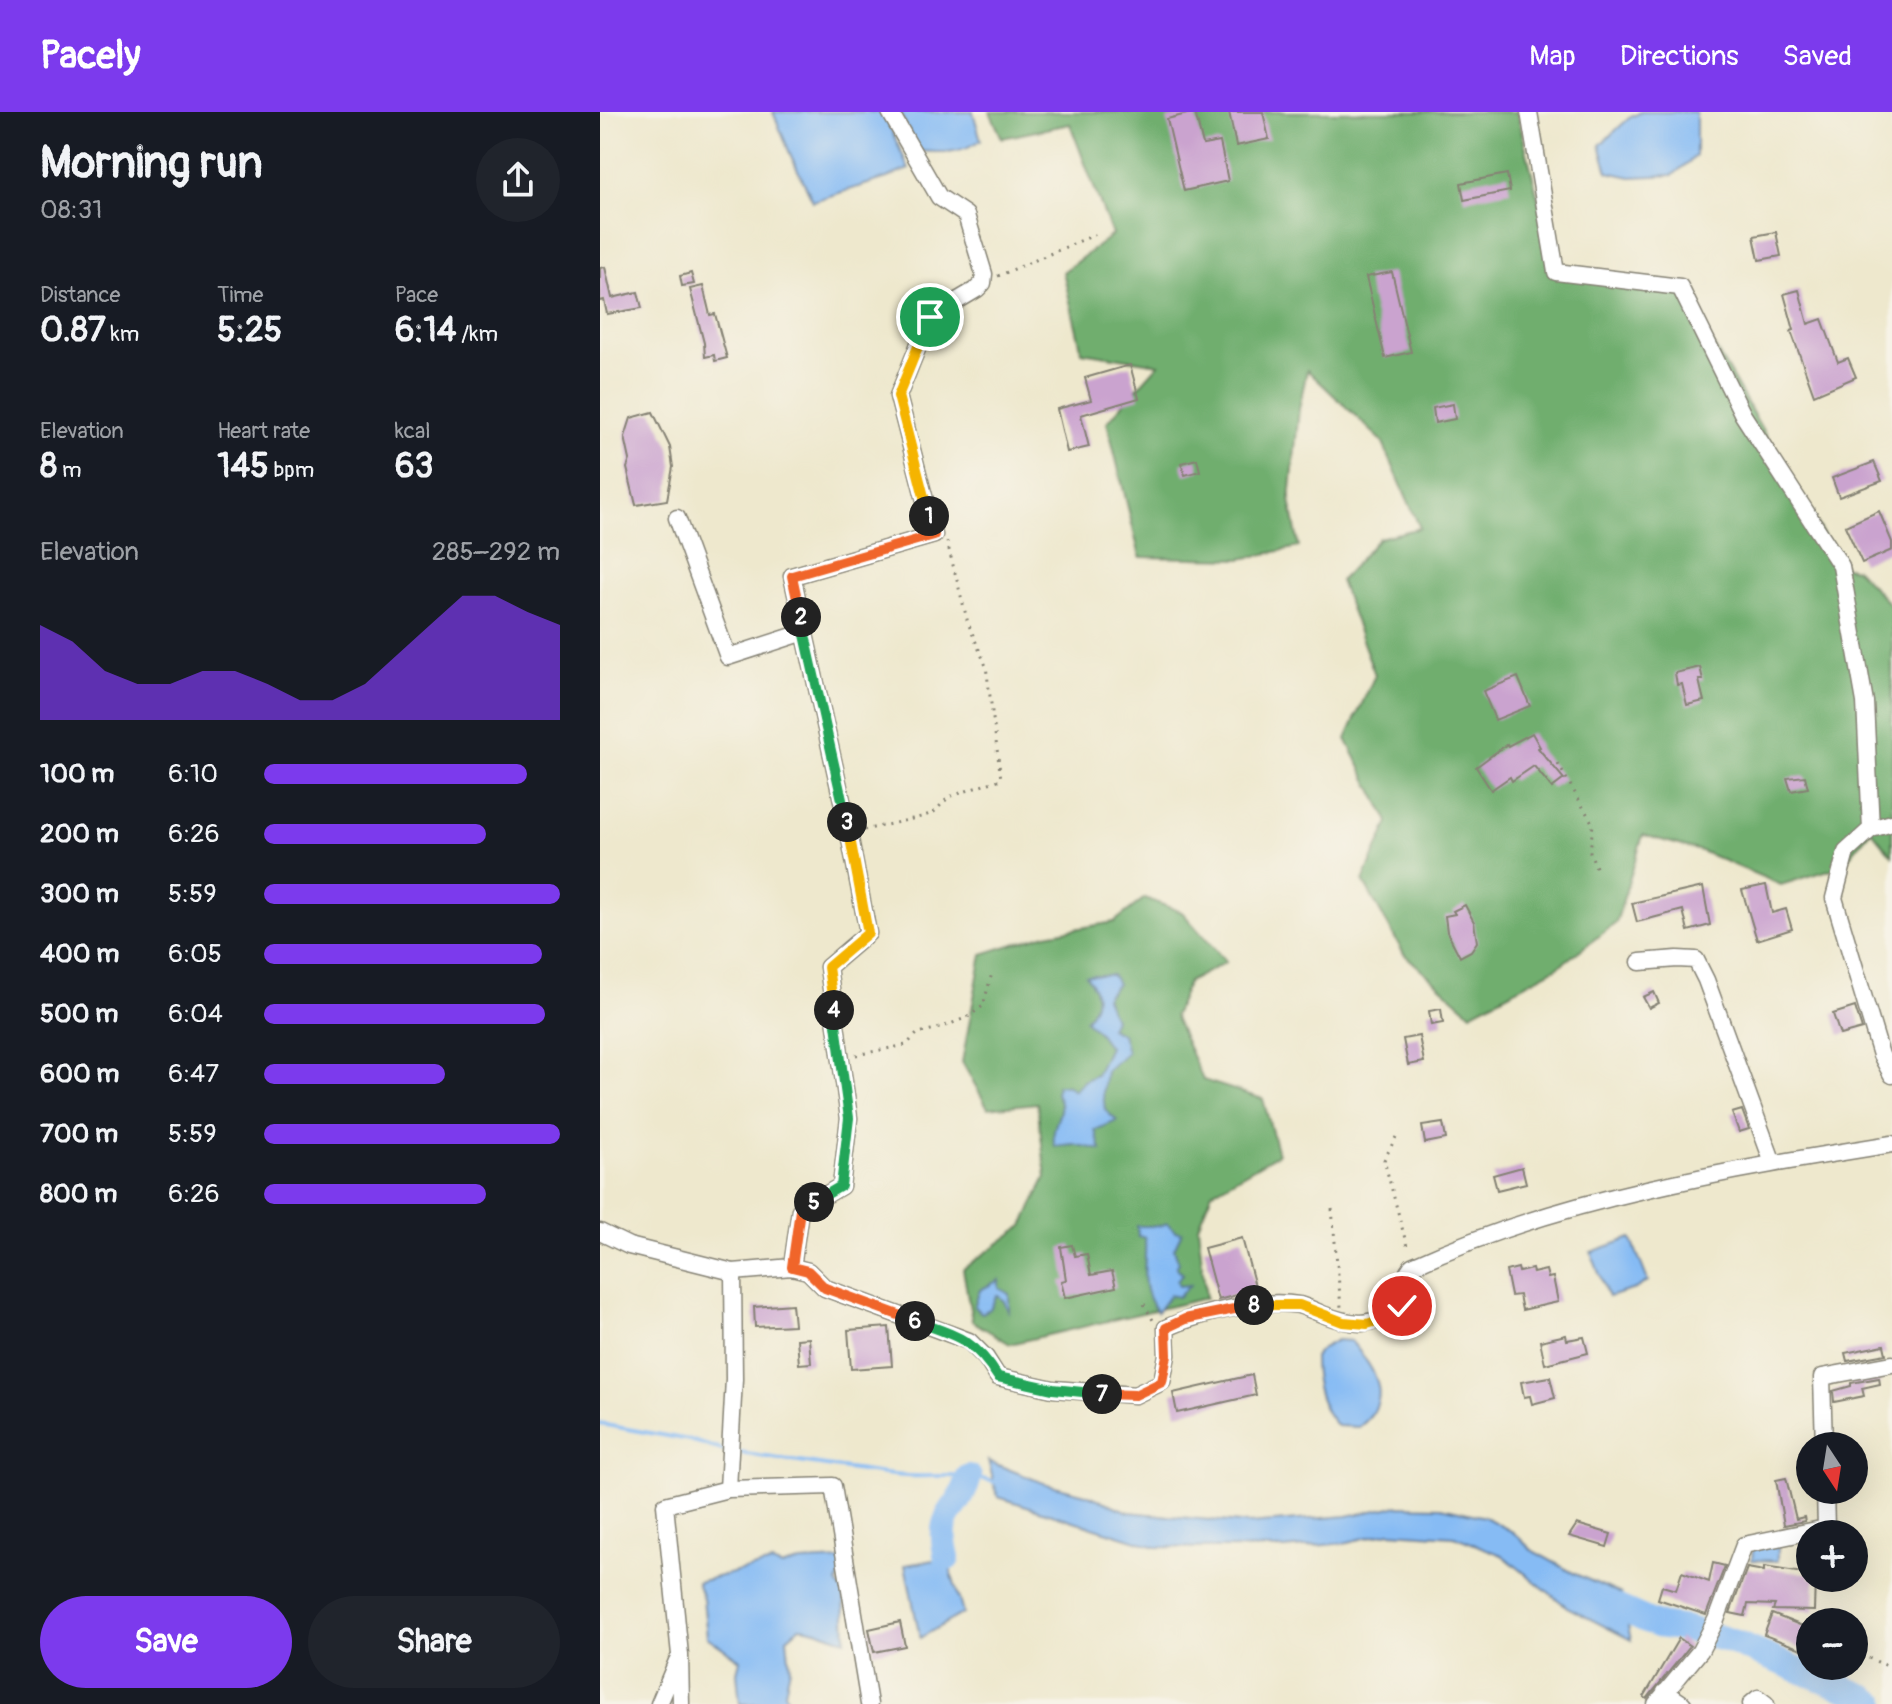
<!DOCTYPE html>
<html lang="en">
<head>
<meta charset="utf-8">
<style>
	:root { --surface:#171b24; --page:#20242c; --text:#f1f3f6; --muted:#9ea1a6; --accent:#7c3aed }
	body { margin:0; font-family:Pangolin,sans-serif; background:var(--page); color:var(--text); height:100vh; display:flex; flex-direction:column; font-size:30px; white-space:nowrap }
	* { box-sizing:border-box; margin:0 }
	p { font-size:26px; color:var(--muted) }
	.icon { flex:none; width:44px; height:44px; fill:none; stroke:currentColor; stroke-width:2; stroke-linecap:round; stroke-linejoin:round }
	.map { position:relative; flex:1; overflow:hidden }
	.side { display:flex; flex-direction:column; background:var(--surface); width:600px }
	.side>* { flex:none }
	.needle { width:52px; rotate:168deg }
	.fabs { position:absolute; left:1196px; top:1320px; display:grid; gap:16px }
	.fabs a { display:grid; place-items:center; width:72px; height:72px; border-radius:50%; background:var(--surface); box-shadow:0 8px 32px #0002; font-size:40px }
	.pin { position:absolute; display:grid; place-items:center; width:68px; height:68px; color:#fff; margin:-34px; border:4px solid #fff; border-radius:50%; box-shadow:0 2px 8px #0007 }
	.km { position:absolute; width:40px; height:40px; margin:-20px; border-radius:50%; background:#222; color:#fff; font-size:22px; line-height:40px; text-align:center }
	.round { display:grid; place-items:center; flex:none; width:84px; height:84px; border-radius:42px; background:var(--page) }
	.head { display:flex; align-items:center; justify-content:space-between; height:136px; padding:0 40px }
	h1 { font-size:44px; font-weight:700; line-height:60px }
	.figures { display:grid; grid-template-columns:repeat(3,1fr); gap:12px; height:136px; padding:8px 40px }
	.figures div { display:grid; align-content:center }
	.figures b { font-size:34px; font-weight:700 }
	.figures small { font-size:22px; font-weight:400 }
	.figures p { font-size:22px }
	.chart { height:224px; padding:16px 40px }
	.chart p { display:flex; justify-content:space-between }
	.chart svg { width:100%; height:144px; margin-top:8px; fill:var(--accent); opacity:.7 }
	.button { display:flex; gap:16px; margin-top:auto; padding:16px 40px }
	.button a { flex:1; height:92px; border-radius:48px; background:var(--accent); color:#fff; font-size:32px; font-weight:700; line-height:92px; text-align:center }
	.button a+a { background:var(--page); color:var(--text) }
	ul { padding:0 40px; list-style:none; font-size:26px }
	li { display:grid; grid-template-columns:128px 96px 1fr; align-items:center; height:60px }
	li i { height:20px; border-radius:10px; background:var(--accent) }
	header { display:flex; align-items:center; gap:48px; box-sizing:border-box; height:112px; padding:0 40px; background:var(--accent); color:#fff }
	header strong { font-size:38px }
	nav { display:flex; gap:44px; margin-inline-start:auto; font-size:28px }
	main { display:flex; flex:1; min-height:0 }
	.map>svg:first-child { display:block }
	.forest { fill:#70ae6e; stroke:#466545; stroke-width:2 }
	.water { fill:#86bbf4; stroke:#516c88; stroke-width:2 }
	.lines { fill:none; stroke-linecap:round; stroke-linejoin:round }
	.stream { stroke:#86bbf4; stroke-width:4 }
	.river { stroke:#86bbf4; stroke-width:26 }
	.building { fill:#caa3cf }
	.street-casing { stroke:#858274; stroke-width:19 }
	.path { stroke:#858274; stroke-width:3; stroke-dasharray:2 6; stroke-linecap:butt }
	.street { stroke:#fff; stroke-width:16 }
	.split-1-casing { stroke:#fff; stroke-width:16 }
	.split-2-casing { stroke:#fff; stroke-width:16 }
	.split-3-casing { stroke:#fff; stroke-width:16 }
	.split-4-casing { stroke:#fff; stroke-width:16 }
	.split-5-casing { stroke:#fff; stroke-width:16 }
	.split-6-casing { stroke:#fff; stroke-width:16 }
	.split-7-casing { stroke:#fff; stroke-width:16 }
	.split-8-casing { stroke:#fff; stroke-width:16 }
	.split-9-casing { stroke:#fff; stroke-width:16 }
	.split-1 { stroke:#f5b400; stroke-width:10 }
	.split-2 { stroke:#f0652b; stroke-width:10 }
	.split-3 { stroke:#22a559; stroke-width:10 }
	.split-4 { stroke:#f5b400; stroke-width:10 }
	.split-5 { stroke:#22a559; stroke-width:10 }
	.split-6 { stroke:#f0652b; stroke-width:10 }
	.split-7 { stroke:#22a559; stroke-width:10 }
	.split-8 { stroke:#f0652b; stroke-width:10 }
	.split-9 { stroke:#f5b400; stroke-width:10 }
</style>
</head>
<body>
<header>
<strong>Pacely</strong>
<nav><a>Map</a><a>Directions</a><a>Saved</a></nav>
</header>
<main>
<section class="side">
<div class="head"><div><h1>Morning run</h1><p>08:31</p></div><a class="round"><svg class="icon" aria-label="share" viewBox="0 0 24 24"><path d="M12 15V3M7 8l5-5 5 5M5 13v7h14v-7"/></svg></a></div>
<div class="figures">
<div><p>Distance</p><b>0.87<small> km</small></b></div>
<div><p>Time</p><b>5:25</b></div>
<div><p>Pace</p><b>6:14<small> /km</small></b></div>
</div>
<div class="figures">
<div><p>Elevation</p><b>8<small> m</small></b></div>
<div><p>Heart rate</p><b>145<small> bpm</small></b></div>
<div><p>kcal</p><b>63</b></div>
</div>
<div class="chart"><p><span>Elevation</span>285–292 m</p>
<svg viewBox="0 0 160 44" preserveAspectRatio="none"><path d="M0 44V15L10 20L20 29L30 33L40 33L50 29L60 29L70 33L80 38L90 38L100 33L110 24L120 15L130 6L140 6L150 11L160 15V44z"/></svg>
</div>
<ul>
<li><b>100 m</b>6:10<i style="width:89%"></i></li>
<li><b>200 m</b>6:26<i style="width:75%"></i></li>
<li><b>300 m</b>5:59<i style="width:100%"></i></li>
<li><b>400 m</b>6:05<i style="width:94%"></i></li>
<li><b>500 m</b>6:04<i style="width:95%"></i></li>
<li><b>600 m</b>6:47<i style="width:61%"></i></li>
<li><b>700 m</b>5:59<i style="width:100%"></i></li>
<li><b>800 m</b>6:26<i style="width:75%"></i></li>
</ul>
<div class="button"><a>Save</a><a>Share</a></div>
</section>
<div class="map">
<svg width="1292" height="1592" viewBox="0 0 1292 1592">
	<rect width="100%" height="100%" fill="#f7f3e8"/>
	<filter id="ink" filterUnits="userSpaceOnUse"><feTurbulence type="fractalNoise" baseFrequency=".0125" numOctaves="2"/><feDisplacementMap in="SourceGraphic" scale="16" xChannelSelector="R" yChannelSelector="G"/><feConvolveMatrix kernelMatrix="1 2 1 2 8 2 1 2 1" color-interpolation-filters="sRGB"/></filter>
	<filter id="wash" filterUnits="userSpaceOnUse"><feTurbulence type="fractalNoise" baseFrequency=".006" numOctaves="4" result="noise"/><feDisplacementMap in="SourceGraphic" scale="32" xChannelSelector="R" yChannelSelector="G"/><feGaussianBlur stdDeviation="1.8" result="paint"/><feColorMatrix in="noise" values="0 0 0 0 0 0 0 0 0 0 0 0 0 0 0 0 0 1.4 0 .05"/><feComposite in="paint" operator="in"/></filter>
	<g filter="url(#wash)">
		<rect width="100%" height="100%" fill="#eee8cd"/>
		<g class="forest">
			<polygon points="390,0 917,0 956,159 1080,175 1241,454 1256,457 1292,495 1292,743 1271,718 1242,754 1181,773 1101,739 1043,723 1016,811 958,855 871,901 804,842 763,769 789,710 746,627 775,563 740,469 779,426 820,416 782,329 707,258 699,297 690,388 699,435 641,447 540,445 507,310 559,252 482,240 463,160 512,123 470,12 402,26"/>
			<polygon points="545,786 582,800 626,850 588,870 574,904 603,968 663,987 678,1042 612,1080 598,1114 606,1186 410,1232 372,1209 363,1157 423,1114 446,1065 437,991 388,996 362,950 382,842 446,822 514,810"/>
		</g>
		<g class="water">
			<polygon points="173,0 283,0 309,57 287,66 213,89 191,44"/>
			<path d="M299 0H373L381 28C360 42 343 41 319 39Z"/>
			<polygon points="1041,0 1096,0 1096,44 1073,63 1031,65 1008,60 1000,33 1029,6"/>
			<path d="M486 863H512L517 872 505 885 514 907 510 916 522 922 527 940 506 959 503 981 505 998 517 1009 495 1018 501 1038 473 1032 455 1034C448 1011 469 1001 456 982L457 973 468 974 474 979 483 969 496 963 509 935 498 920 485 908C499 891 499 881 486 863Z"/>
			<path d="M567 1111 575 1119 582 1120 574 1137 579 1151 576 1155 583 1162 577 1168 579 1174 590 1173 578 1185 570 1183 557 1200C537 1174 547 1156 545 1126L538 1124 537 1114H561Z"/>
			<polygon points="1031,1126 1048,1169 1035,1177 1008,1185 991,1140"/>
			<polygon points="399,1168 399,1176 409,1182 409,1201 404,1189 397,1183 390,1197 382,1201 374,1195 380,1178"/>
			<path d="M737 1228 751 1229C774 1256 796 1287 759 1315L737 1314C720 1296 714 1270 714 1245L722 1236Z"/>
			<polygon points="388,1349 443,1371 486,1382 529,1400 650,1412 747,1404 797,1394 842,1395 885,1405 913,1420 933,1439 975,1462 1021,1482 1031,1528 967,1495 902,1443 854,1424 790,1420 744,1431 685,1437 556,1435 398,1385"/>
			<polygon points="1178,1434 1178,1449 1152,1448 1153,1435"/>
			<polygon points="347,1446 363,1501 320,1526 305,1453"/>
			<path d="M242 1448 243 1457 237 1471 244 1481 246 1528C229 1524 217 1516 200 1515L187 1526 190 1556 185 1580 190 1592H140L137 1561 140 1548 107 1525 103 1487 97 1470 172 1451 182 1455C201 1447 222 1450 242 1448Z"/>
		</g>
		<g class="lines">
			<g class="stream">
				<polyline points="0,1312 89,1328 125,1339"/>
				<path d="M133 1340C187 1348 240 1357 293 1363 329 1367 363 1359 398 1371"/>
			</g>
			<g class="river">
				<path d="M347 1446C335 1396 359 1404 369 1365"/>
				<polyline points="1010,1492 1057,1513 1088,1517 1127,1528 1263,1584 1275,1592"/>
			</g>
		</g>
		<g id="blocks">
			<g class="building">
				<polygon points="595,0 603,33 620,30 628,69 584,79 567,7"/>
				<polygon points="629,0 663,0 669,27 636,34"/>
				<polygon points="907,62 910,79 864,88 861,71"/>
				<polygon points="1176,120 1181,144 1159,148 1154,124"/>
				<polygon points="5,155 12,186 38,180 42,196 7,202 4,188 0,189 0,156"/>
				<polygon points="792,160 811,240 785,246 766,165"/>
				<polygon points="91,161 94,172 82,174 80,164"/>
				<polygon points="103,174 110,203 115,202 127,246 115,249 114,243 105,245 104,231 90,177"/>
				<polygon points="1199,178 1208,212 1222,207 1238,250 1248,246 1256,265 1214,283 1191,219 1194,218 1184,182"/>
				<polygon points="530,253 539,286 481,303 489,335 467,340 457,297 491,288 485,266"/>
				<polygon points="853,292 855,307 835,311 833,296"/>
				<polygon points="53,300 70,335 73,355 67,388 36,393 27,356 30,348 25,325 31,306"/>
				<polygon points="597,347 600,359 585,363 581,351"/>
				<polygon points="1274,350 1282,369 1239,385 1232,366"/>
				<polygon points="1279,399 1292,430 1292,438 1262,451 1245,414"/>
				<polygon points="1100,555 1103,568 1099,568 1104,589 1087,593 1082,572 1077,573 1075,561"/>
				<polygon points="918,565 930,594 895,608 883,579"/>
				<polygon points="932,621 940,635 938,636 964,667 952,676 934,654 912,669 910,665 891,678 876,655 907,632 908,634"/>
				<polygon points="1205,664 1208,676 1191,679 1187,666"/>
				<polygon points="1166,773 1172,801 1186,797 1192,817 1157,828 1142,778"/>
				<polygon points="1103,775 1110,813 1088,819 1083,798 1037,810 1032,791"/>
				<polygon points="865,793 874,810 877,830 871,839 860,845 847,820 845,804 855,802 853,799"/>
				<polygon points="1054,880 1059,891 1049,896 1043,885"/>
				<polygon points="1255,895 1262,917 1240,923 1233,902"/>
				<polygon points="841,897 843,911 831,913 829,899"/>
				<polygon points="819,924 824,950 808,953 803,927"/>
				<polygon points="1142,998 1149,1017 1139,1020 1132,1001"/>
				<polygon points="843,1011 846,1027 825,1031 822,1014"/>
				<polygon points="922,1055 926,1071 897,1078 893,1063"/>
				<polygon points="642,1126 656,1178 618,1188 604,1136"/>
				<polygon points="472,1133 475,1144 487,1142 491,1163 512,1159 516,1175 465,1186 461,1169 466,1168 461,1135"/>
				<polygon points="918,1156 919,1160 932,1157 933,1161 946,1158 948,1166 953,1165 958,1190 922,1198 919,1183 911,1184 906,1159"/>
				<polygon points="192,1192 194,1213 155,1215 154,1195"/>
				<polygon points="289,1215 292,1254 251,1257 248,1218"/>
				<polygon points="966,1223 967,1228 984,1225 988,1241 945,1252 940,1229"/>
				<polygon points="209,1226 211,1251 199,1252 197,1227"/>
				<polygon points="1284,1233 1286,1242 1247,1249 1245,1241"/>
				<polygon points="652,1263 656,1283 577,1301 573,1281"/>
				<polygon points="950,1265 955,1286 932,1292 930,1284 924,1285 921,1270"/>
				<polygon points="1279,1266 1280,1272 1262,1276 1264,1284 1234,1290 1233,1279 1251,1274 1251,1271"/>
				<polygon points="1186,1366 1196,1407 1204,1405 1205,1409 1184,1413 1176,1368"/>
				<polygon points="977,1412 1011,1422 1007,1435 969,1424"/>
				<polygon points="1113,1451 1125,1454 1106,1503 1058,1487 1062,1474 1076,1478 1082,1460 1109,1470"/>
				<polygon points="1164,1455 1210,1462 1210,1466 1215,1466 1214,1499 1173,1498 1175,1493 1148,1492 1145,1504 1130,1501 1147,1456 1164,1459"/>
				<polygon points="1172,1502 1210,1517 1207,1539 1164,1523"/>
				<polygon points="300,1510 305,1534 274,1540 269,1517"/>
				<polygon points="1079,1526 1090,1534 1047,1587 1044,1585"/>
			</g>
		</g>
	</g>
	<g filter="url(#ink)">
		<use href="#blocks" fill-opacity="0" stroke="#858274" stroke-width="2"/>
		<g class="lines">
			<defs>
				<g id="street">
					<polyline points="929,0 956,160 1080,175 1143,303 1241,454 1265,590 1271,717 1246,740 1234,786 1281,943 1292,963"/>
					<polyline points="77,406 128,545 205,520"/>
					<polyline points="1271,717 1292,711"/>
					<polyline points="1040,850 1077,847 1096,848 1106,868 1173,1051"/>
					<polyline points="0,1120 29,1134 133,1160 192,1155 200,1098 241,1074 249,1006 228,855 268,821 247,711 192,464 334,423 298,284 330,205 377,177 383,171 384,162 366,103 339,85 290,0"/>
					<path d="M192 1155 208 1159 225 1176 369 1229 386 1246 398 1265 453 1277 535 1283 562 1270 567 1243 566 1216C600 1201 662 1186 699 1193 706 1195 715 1199 722 1202 756 1215 772 1215 802 1194L808 1160 812 1154C963 1085 1130 1058 1292 1032"/>
					<polyline points="1224,1334 1222,1265 1292,1252"/>
					<polyline points="128,1377 134,1267 133,1160"/>
					<polyline points="1065,1580 1083,1592"/>
					<polyline points="59,1592 77,1549"/>
					<polyline points="81,1592 80,1543 65,1393 128,1377 233,1374 269,1592"/>
					<polyline points="1056,1592 1100,1539 1116,1508 1144,1433 1226,1416 1225,1378"/>
					<polyline points="1151,1592 1158,1586 1166,1592"/>
				</g>
			</defs>
			<use href="#street" class="street-casing"/>
			<g class="path">
				<polyline points="398,164 501,120"/>
				<polyline points="958,652 993,712 990,740 997,758"/>
				<polyline points="264,718 321,705 333,701 349,685 401,667 386,554 368,511 347,430"/>
				<polyline points="256,943 306,933 318,921 340,916 368,905 383,894 392,861"/>
				<polyline points="796,1025 784,1048 808,1138"/>
				<polyline points="732,1097 741,1195"/>
				<polyline points="544,1192 553,1208"/>
				<polyline points="1254,1540 1292,1556"/>
			</g>
			<use href="#street" class="street"/>
		</g>
	</g>
	<g class="lines" filter="url(#ink)">
		<defs>
			<polyline id="split-1" points="329,404 298,284 330,205"/>
			<polyline id="split-2" points="201,505 192,464 334,423 329,404"/>
			<polyline id="split-3" points="201,505 247,710"/>
			<polyline id="split-4" points="234,898 228,855 268,821 247,710"/>
			<polyline id="split-5" points="214,1090 241,1074 249,1006 234,898"/>
			<polyline id="split-6" points="214,1090 200,1098 192,1155 208,1159 225,1176 315,1209"/>
			<path id="split-7" d="M315 1209C356 1224 374 1226 398 1265L453 1277 502 1282"/>
			<polyline id="split-8" points="502,1282 535,1283 562,1270 567,1243 566,1216 585,1207 654,1193"/>
			<polyline id="split-9" points="654,1193 699,1193 743,1210 767,1212 783,1207 802,1194"/>
		</defs>
		<use href="#split-1" class="split-1-casing"/>
		<use href="#split-2" class="split-2-casing"/>
		<use href="#split-3" class="split-3-casing"/>
		<use href="#split-4" class="split-4-casing"/>
		<use href="#split-5" class="split-5-casing"/>
		<use href="#split-6" class="split-6-casing"/>
		<use href="#split-7" class="split-7-casing"/>
		<use href="#split-8" class="split-8-casing"/>
		<use href="#split-9" class="split-9-casing"/>
		<use href="#split-1" class="split-1"/>
		<use href="#split-2" class="split-2"/>
		<use href="#split-3" class="split-3"/>
		<use href="#split-4" class="split-4"/>
		<use href="#split-5" class="split-5"/>
		<use href="#split-6" class="split-6"/>
		<use href="#split-7" class="split-7"/>
		<use href="#split-8" class="split-8"/>
		<use href="#split-9" class="split-9"/>
	</g>
</svg>
<div class="fabs">
<a><svg class="needle" viewBox="-14 -14 28 28"><path d="M0-13l5 13h-10z" fill="#e53935"/><path d="M0 13l5-13h-10z" fill="#9ea1a6"/></svg></a>
<a>+</a>
<a>−</a>
</div>
<div class="pin" style="left:330px;top:205px;background:#1e9e55"><svg class="icon" aria-label="arrive" viewBox="0 0 24 24"><path d="M6 21V4h12l-3 4 3 4H6"/></svg></div>
<div class="pin" style="left:802px;top:1194px;background:#d93025"><svg class="icon" aria-label="check" viewBox="0 0 24 24"><path d="M5 12l5 5 9-10"/></svg></div>
<b class="km" style="left:329px;top:404px">1</b>
<b class="km" style="left:201px;top:505px">2</b>
<b class="km" style="left:247px;top:710px">3</b>
<b class="km" style="left:234px;top:898px">4</b>
<b class="km" style="left:214px;top:1090px">5</b>
<b class="km" style="left:315px;top:1209px">6</b>
<b class="km" style="left:502px;top:1282px">7</b>
<b class="km" style="left:654px;top:1193px">8</b>
</div>
</main>
</body>
</html>
